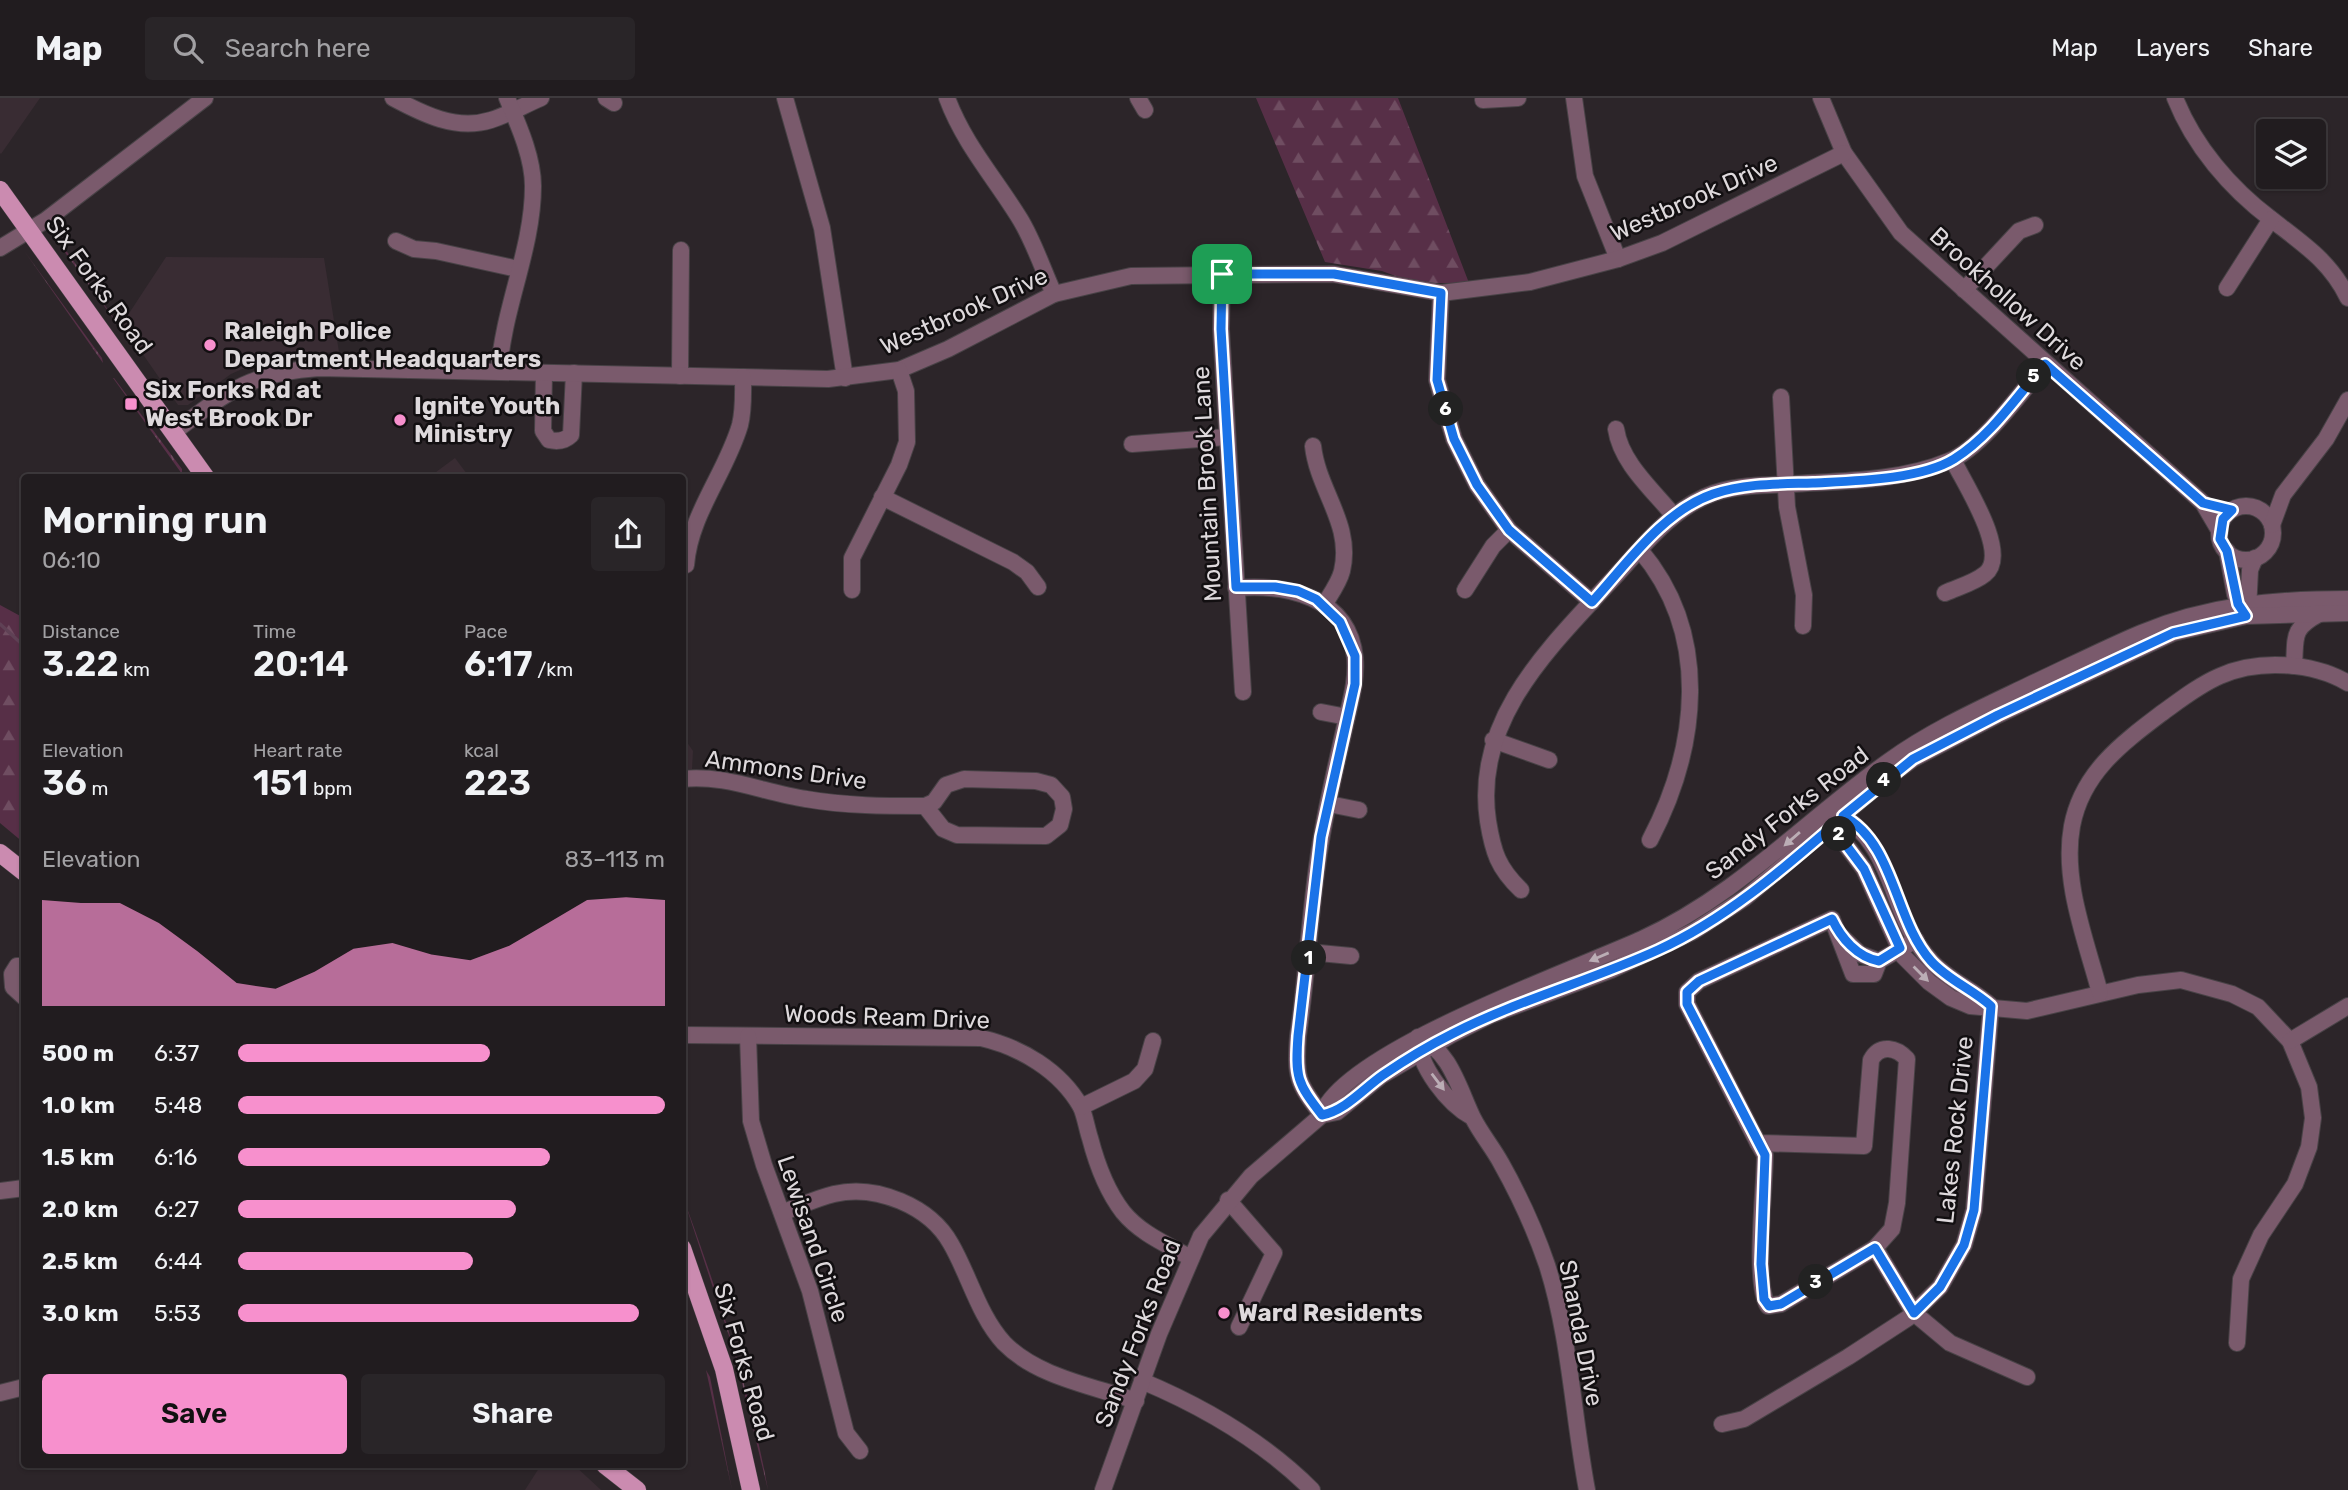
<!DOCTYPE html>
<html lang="en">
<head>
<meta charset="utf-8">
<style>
	:root { --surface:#211c1f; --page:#292528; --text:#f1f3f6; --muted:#a2a1a4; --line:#3e3a3d; --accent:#f790cd }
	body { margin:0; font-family:Rubik,sans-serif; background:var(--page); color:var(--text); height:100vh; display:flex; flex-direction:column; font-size:26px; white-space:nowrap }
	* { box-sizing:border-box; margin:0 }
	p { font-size:23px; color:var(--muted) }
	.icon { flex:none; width:38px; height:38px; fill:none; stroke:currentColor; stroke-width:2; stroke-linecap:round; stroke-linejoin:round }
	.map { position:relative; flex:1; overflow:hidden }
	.side { position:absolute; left:21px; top:376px; width:665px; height:994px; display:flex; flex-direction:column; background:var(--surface); border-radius:7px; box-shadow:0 2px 5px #0004,0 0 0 2px var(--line) }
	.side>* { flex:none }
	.fabs { position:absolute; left:2256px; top:21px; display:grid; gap:14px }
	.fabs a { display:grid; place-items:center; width:70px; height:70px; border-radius:7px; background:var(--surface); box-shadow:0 2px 5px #0004,0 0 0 2px var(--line); font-size:35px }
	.pin { position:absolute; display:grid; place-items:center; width:60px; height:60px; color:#fff; margin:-30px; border-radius:14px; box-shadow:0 4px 10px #0006 }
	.km { position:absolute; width:35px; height:35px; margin:-18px; border-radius:50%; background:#222; color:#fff; font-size:19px; line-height:35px; text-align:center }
	.round { display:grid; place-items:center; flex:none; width:74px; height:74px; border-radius:7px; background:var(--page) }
	.head { display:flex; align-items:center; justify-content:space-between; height:119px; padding:0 21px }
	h1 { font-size:38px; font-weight:600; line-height:52px }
	.stats { display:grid; grid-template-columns:repeat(3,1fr); gap:10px; height:119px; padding:7px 21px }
	.stats div { display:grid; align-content:center }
	.stats b { font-size:35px; font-weight:600 }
	.stats small { font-size:19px; font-weight:400 }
	.stats p { font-size:19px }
	.chart { height:196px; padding:14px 21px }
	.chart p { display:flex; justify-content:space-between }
	.chart svg { width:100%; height:126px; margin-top:7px; fill:var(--accent); opacity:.7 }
	.primary-button { display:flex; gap:14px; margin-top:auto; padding:14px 21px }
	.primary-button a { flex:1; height:80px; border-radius:7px; background:var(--accent); color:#111; font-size:28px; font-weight:600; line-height:80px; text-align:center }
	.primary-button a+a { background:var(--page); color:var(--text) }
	ul { padding:0 21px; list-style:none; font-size:23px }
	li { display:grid; grid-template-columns:112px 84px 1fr; align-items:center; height:52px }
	li i { height:18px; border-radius:9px; background:var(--accent) }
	header { display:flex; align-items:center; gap:42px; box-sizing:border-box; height:98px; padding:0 35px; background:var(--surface); border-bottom:2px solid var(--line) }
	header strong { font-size:33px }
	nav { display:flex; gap:38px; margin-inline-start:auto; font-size:24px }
	.search { width:490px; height:63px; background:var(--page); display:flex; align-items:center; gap:18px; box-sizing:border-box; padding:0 24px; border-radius:7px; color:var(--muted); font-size:26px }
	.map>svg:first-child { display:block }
	.built { fill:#392c33 }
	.grass { fill:url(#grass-tufts) }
	.forest { fill:url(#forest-firs) }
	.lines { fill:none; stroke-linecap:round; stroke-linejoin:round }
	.stream { stroke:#5f4155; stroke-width:3.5 }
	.minor-casing { stroke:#484246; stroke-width:18 }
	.major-casing { stroke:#484246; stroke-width:19 }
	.minor { stroke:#7a5a6c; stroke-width:16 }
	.major { stroke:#cb8bb0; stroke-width:18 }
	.oneway { fill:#bbadb5 }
	.route-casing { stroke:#fff; stroke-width:14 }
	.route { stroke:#1a73e8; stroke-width:9 }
	.poi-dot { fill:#f790cd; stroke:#120f11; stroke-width:2.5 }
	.labels { text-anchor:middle; stroke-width:5; stroke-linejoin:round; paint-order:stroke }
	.street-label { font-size:24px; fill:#ded9dc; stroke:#120f11 }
	.poi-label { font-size:24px; font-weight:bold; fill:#ded9dc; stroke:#120f11; text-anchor:start }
</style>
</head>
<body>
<header>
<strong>Map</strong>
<div class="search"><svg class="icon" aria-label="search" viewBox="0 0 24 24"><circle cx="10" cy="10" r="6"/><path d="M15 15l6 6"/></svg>Search here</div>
<nav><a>Map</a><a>Layers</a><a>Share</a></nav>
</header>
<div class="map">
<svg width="2348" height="1392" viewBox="0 0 2348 1392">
	<defs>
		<pattern id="grass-tufts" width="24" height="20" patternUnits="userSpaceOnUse" patternTransform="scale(1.75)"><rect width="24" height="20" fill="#572f47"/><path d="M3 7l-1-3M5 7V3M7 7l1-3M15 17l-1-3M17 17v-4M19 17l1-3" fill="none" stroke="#6f4d61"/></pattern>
		<pattern id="forest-firs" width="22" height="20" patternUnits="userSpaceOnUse" patternTransform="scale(1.75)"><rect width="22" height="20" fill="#572f47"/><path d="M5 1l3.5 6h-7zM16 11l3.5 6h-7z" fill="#6f4d61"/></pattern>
	</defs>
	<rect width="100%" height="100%" fill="#2c2529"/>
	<g class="built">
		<polygon points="0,0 40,0 1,56 0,55"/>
		<polygon points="166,159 324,160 339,254 288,256 265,261 231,276 188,307 178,307 122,226"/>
		<polygon points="455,360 470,380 428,380"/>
		<polygon points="682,637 693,653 692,671 683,671"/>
		<polygon points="541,1367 574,1367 601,1392 525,1392"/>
	</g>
	<g class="grass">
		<polygon points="63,148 127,239 61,149"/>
		<polygon points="25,154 102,260 103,265"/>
		<polygon points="114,280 182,371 182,376 113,280"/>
		<path d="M683 1099C718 1195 750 1291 768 1392L735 1256Z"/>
		<polygon points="706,1272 710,1279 732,1392"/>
	</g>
	<g class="forest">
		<polygon points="1256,0 1398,0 1469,185 1414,185 1382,173 1325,164"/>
		<polygon points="0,507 24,520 24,745 0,725"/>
	</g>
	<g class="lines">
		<polyline class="stream" points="0,526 24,548"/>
		<defs>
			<g id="minor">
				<path d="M393 0C423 16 456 33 491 22 508 17 524 7 541 0"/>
				<polyline points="606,0 614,5"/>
				<polyline points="785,0 822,130 845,280"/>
				<path d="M947 0C964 46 995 80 1020 121 1034 144 1043 172 1054 196"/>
				<polyline points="1138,0 1145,12"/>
				<polyline points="1574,0 1585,78 1618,161"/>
				<polyline points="1821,0 1844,55 1901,135 2203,405 2220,434"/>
				<path d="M2175 0C2194 48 2230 90 2271 121 2303 146 2330 163 2348 200"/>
				<polyline points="1483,2 1518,0"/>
				<polyline points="396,143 414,151 436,153 518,171"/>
				<polyline points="0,150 46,122 205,0"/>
				<polyline points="1222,176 1221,231 1243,594"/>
				<polyline points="2227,190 2271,121"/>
				<polyline points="1964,192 2019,133 2035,127"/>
				<polyline points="1441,195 1437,282 1454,341 1477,387 1509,432 1592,504"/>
				<path d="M499 273C503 210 533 151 533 88 533 59 518 26 507 0"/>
				<path d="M544 275 543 333 549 342C558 344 565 343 571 337L574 275"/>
				<polyline points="680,278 681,152"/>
				<polyline points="1781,299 1787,409 1804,497 1803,528"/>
				<path d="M1616 331C1621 365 1653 392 1674 418"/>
				<path d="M174 334C227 294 251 274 319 270L828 281 899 272 948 251 1054 196 1131 178 1333 176 1441 195 1530 184 1618 161 1662 145 1844 55"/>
				<polyline points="1132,346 1227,339"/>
				<path d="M1313 348C1318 393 1353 426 1342 473 1339 485 1330 497 1324 507"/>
				<polyline points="882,399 1013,464 1027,474 1038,489"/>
				<circle cx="2246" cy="435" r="27"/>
				<polyline points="2272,427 2283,397 2326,341 2348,302"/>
				<path d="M1640 452C1712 537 1698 650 1650 742"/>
				<polyline points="2227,453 2235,496 2243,513"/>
				<path d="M686 467C690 416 726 375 740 327 744 311 743 295 743 279"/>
				<path d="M1236 490C1286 486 1349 498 1355 560 1357 583 1350 605 1345 628 1337 664 1328 701 1322 737 1310 802 1308 872 1298 938 1295 979 1297 985 1322 1017"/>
				<polyline points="852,492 852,460 899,367 907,344 906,293 899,272"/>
				<polyline points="1465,492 1493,448 1509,432"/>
				<path d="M1945 495C1958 489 1974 485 1985 476 2011 456 1964 385 1953 362"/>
				<polyline points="2248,512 2250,472 2255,460"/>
				<path d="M2294 568C2296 539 2291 531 2319 516"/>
				<polyline points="1321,614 1347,619"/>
				<polyline points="1493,642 1549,662"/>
				<path d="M682 681C724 676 765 695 806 701 846 708 885 708 925 708L934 704 946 687 964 681 1036 683 1051 687 1062 699 1064 711 1060 727 1046 738 957 737 943 731 925 708"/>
				<polyline points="1329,706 1359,712"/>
				<path d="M1835 713C1898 748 1887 816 1931 863 1948 882 1972 891 1991 908"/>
				<polyline points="1831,716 1840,739 1864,771 1903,858 1929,884 1951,900 1970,908 2027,913 2138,887 2181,882 2232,896 2258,909 2290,943 2309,989 2313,1020 2309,1049 2295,1086 2261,1137 2241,1181 2237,1245"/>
				<path d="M1521 792C1498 770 1493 754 1488 723 1473 623 1547 552 1610 484 1640 452 1671 410 1714 395 1739 387 1767 387 1793 386 1844 383 1901 383 1949 363 1982 350 2022 293 2045 266"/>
				<polyline points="1840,837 1860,856 1879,863"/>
				<path d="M1916 842 1879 863 1874 876H1853L1832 821 1699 883 1687 894V906L1758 1045 1864 1048 1871 962C1880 945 1897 950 1907 961L1897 1105 1892 1131 1875 1150 1914 1215 1950 1245 2027 1279"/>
				<polyline points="1309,854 1351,858"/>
				<polyline points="24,868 17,868 12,876 13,889 24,899"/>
				<path d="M2100 895C2086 842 2062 783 2072 728 2082 675 2121 646 2162 615 2180 602 2199 587 2220 578 2258 561 2312 564 2348 585"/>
				<path d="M682 937 981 940C1020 949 1060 972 1081 1009 1085 1018 1087 1031 1090 1040 1097 1067 1106 1092 1123 1114 1140 1135 1166 1146 1189 1159"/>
				<polyline points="748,938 751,1023 764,1067 810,1193 846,1335 860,1353"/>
				<polyline points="2290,943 2348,908"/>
				<polyline points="1081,1009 1134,983 1145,971 1153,943"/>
				<path d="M1322 1017C1340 955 1579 870 1642 841 1738 797 1805 723 1889 663 1932 632 1981 610 2029 587 2066 570 2103 551 2141 535 2209 507 2275 501 2348 501"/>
				<path d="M1472 1019C1448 1006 1418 968 1418 939 1450 952 1459 991 1473 1020 1481 1036 1493 1050 1501 1065 1519 1097 1535 1132 1547 1167 1570 1239 1573 1318 1587 1392"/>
				<path d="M1758 1045 1765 1057C1765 1089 1753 1185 1768 1208L1781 1206 1875 1150"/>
				<polyline points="0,1093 24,1090"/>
				<polyline points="1228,1102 1274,1155 1239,1229"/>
				<path d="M784 1114C800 1108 817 1100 834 1096 876 1086 930 1108 951 1146 969 1177 979 1218 1004 1245 1037 1279 1093 1288 1136 1303"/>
				<path d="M1142 1283C1204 1309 1264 1344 1312 1392"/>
				<polyline points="0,1295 24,1289"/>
				<polyline points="1722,1326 1744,1321 1848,1259 1908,1220 1940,1189 1964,1147 1974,1112 1991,908"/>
				<polyline points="1103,1392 1159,1236 1201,1138 1251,1078 1322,1017 1337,1014 1381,978 1451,937 1491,917 1611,872 1694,833 1745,800 1887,680 1913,661 1998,617 2173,535 2246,518 2348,515"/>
			</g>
			<g id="major">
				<polyline points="0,92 206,380"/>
				<polyline points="0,755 24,774"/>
				<polyline points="682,1150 724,1271 751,1392"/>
				<polyline points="605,1367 637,1392"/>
			</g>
		</defs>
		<use href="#minor" class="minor-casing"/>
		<use href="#major" class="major-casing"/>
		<use href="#minor" class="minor"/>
		<use href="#major" class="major"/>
	</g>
	<defs><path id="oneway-solid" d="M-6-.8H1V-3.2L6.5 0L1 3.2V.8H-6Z" transform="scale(1.75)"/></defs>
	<g class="oneway">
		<use href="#oneway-solid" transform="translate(1792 741) rotate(139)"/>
		<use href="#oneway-solid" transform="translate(1599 859) rotate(157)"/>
		<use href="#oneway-solid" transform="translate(1921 876) rotate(45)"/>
		<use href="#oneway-solid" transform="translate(1438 984) rotate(53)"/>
	</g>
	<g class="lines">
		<defs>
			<path id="route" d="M1222 176H1334L1441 195 1437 282 1454 341 1477 387 1509 432 1592 504C1626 467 1663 413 1713 396 1745 385 1781 386 1813 385 1852 383 1920 382 1954 361 1991 338 2017 298 2045 266L2203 405 2232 412 2223 421 2220 441 2227 453 2238 506 2246 518 2173 535 1998 617 1913 661 1843 718C1895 745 1894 822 1931 863 1948 882 1972 891 1991 908L1974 1112 1964 1147 1940 1189 1914 1215 1875 1150 1781 1206 1769 1208 1764 1201 1761 1166 1765 1057 1687 906V894L1699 883 1832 821C1841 840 1857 859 1879 863L1900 850 1864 771 1840 739 1835 726C1781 773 1724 822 1658 852 1590 883 1518 902 1452 936 1428 948 1405 962 1383 977 1363 991 1346 1012 1322 1017 1297 985 1295 979 1298 938L1321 739 1355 586V558L1340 524 1316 501 1298 493 1275 489H1236L1221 231Z"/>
		</defs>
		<use href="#route" class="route-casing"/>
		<use href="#route" class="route"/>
	</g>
	<g class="poi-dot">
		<circle cx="210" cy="247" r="7"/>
		<rect x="124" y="299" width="14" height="14" rx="3.5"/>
		<circle cx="400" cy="322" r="7"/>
		<circle cx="1224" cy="1215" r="7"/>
	</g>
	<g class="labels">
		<g class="street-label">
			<text transform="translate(1694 100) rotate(-24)" y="8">Westbrook Drive</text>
			<text transform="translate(99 187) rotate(54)" y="8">Six Forks Road</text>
			<text transform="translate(2008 201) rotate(42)" y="8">Brookhollow Drive</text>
			<text transform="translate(964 213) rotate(-24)" y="8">Westbrook Drive</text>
			<text transform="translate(1207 386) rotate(-93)" y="8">Mountain Brook Lane</text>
			<text transform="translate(786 672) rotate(8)" y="8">Ammons Drive</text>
			<text transform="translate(1787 715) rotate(-38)" y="8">Sandy Forks Road</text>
			<text transform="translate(887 919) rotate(2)" y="8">Woods Ream Drive</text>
			<text transform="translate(1955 1032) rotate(-84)" y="8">Lakes Rock Drive</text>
			<text transform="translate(813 1141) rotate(71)" y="8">Lewisand Circle</text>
			<text transform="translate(1138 1235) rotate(-69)" y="8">Sandy Forks Road</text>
			<text transform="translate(1581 1235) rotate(79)" y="8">Shanda Drive</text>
			<text transform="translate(744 1264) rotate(74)" y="8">Six Forks Road</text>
		</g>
		<g class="poi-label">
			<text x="224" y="241">Raleigh Police<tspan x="224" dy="28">Department Headquarters</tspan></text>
			<text x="145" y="300">Six Forks Rd at<tspan x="145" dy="28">West Brook Dr</tspan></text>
			<text x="414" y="316">Ignite Youth<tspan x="414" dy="28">Ministry</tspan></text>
			<text x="1238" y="1223">Ward Residents</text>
		</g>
	</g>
</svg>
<div class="fabs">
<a><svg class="icon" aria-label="layers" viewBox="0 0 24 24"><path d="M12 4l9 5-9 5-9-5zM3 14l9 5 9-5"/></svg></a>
</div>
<div class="pin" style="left:1222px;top:176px;background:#1e9e55"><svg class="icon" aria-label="arrive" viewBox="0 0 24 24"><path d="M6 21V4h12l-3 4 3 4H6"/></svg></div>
<b class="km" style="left:1309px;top:860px">1</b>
<b class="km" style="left:1839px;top:736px">2</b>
<b class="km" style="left:1816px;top:1184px">3</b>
<b class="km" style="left:1884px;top:682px">4</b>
<b class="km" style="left:2034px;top:278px">5</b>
<b class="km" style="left:1446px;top:311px">6</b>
<section class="side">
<div class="head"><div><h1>Morning run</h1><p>06:10</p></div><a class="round"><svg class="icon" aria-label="share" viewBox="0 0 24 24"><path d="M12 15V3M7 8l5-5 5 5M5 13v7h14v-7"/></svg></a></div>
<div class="stats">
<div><p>Distance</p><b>3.22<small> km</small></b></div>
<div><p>Time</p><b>20:14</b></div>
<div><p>Pace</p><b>6:17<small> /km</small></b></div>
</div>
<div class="stats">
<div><p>Elevation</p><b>36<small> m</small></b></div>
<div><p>Heart rate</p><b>151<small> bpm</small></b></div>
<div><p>kcal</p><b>223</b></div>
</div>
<div class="chart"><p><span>Elevation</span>83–113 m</p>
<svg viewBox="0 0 160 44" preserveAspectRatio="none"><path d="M0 44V7L10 8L20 8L30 15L40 25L50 36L60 38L70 32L80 24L90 22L100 26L110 28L120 23L130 15L140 7L150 6L160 7V44z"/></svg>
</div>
<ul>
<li><b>500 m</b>6:37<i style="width:59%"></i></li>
<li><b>1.0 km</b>5:48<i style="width:100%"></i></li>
<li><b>1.5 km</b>6:16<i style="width:73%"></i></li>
<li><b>2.0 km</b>6:27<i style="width:65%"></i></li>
<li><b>2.5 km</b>6:44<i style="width:55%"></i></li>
<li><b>3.0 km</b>5:53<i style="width:94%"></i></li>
</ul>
<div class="primary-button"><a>Save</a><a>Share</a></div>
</section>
</div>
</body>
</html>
